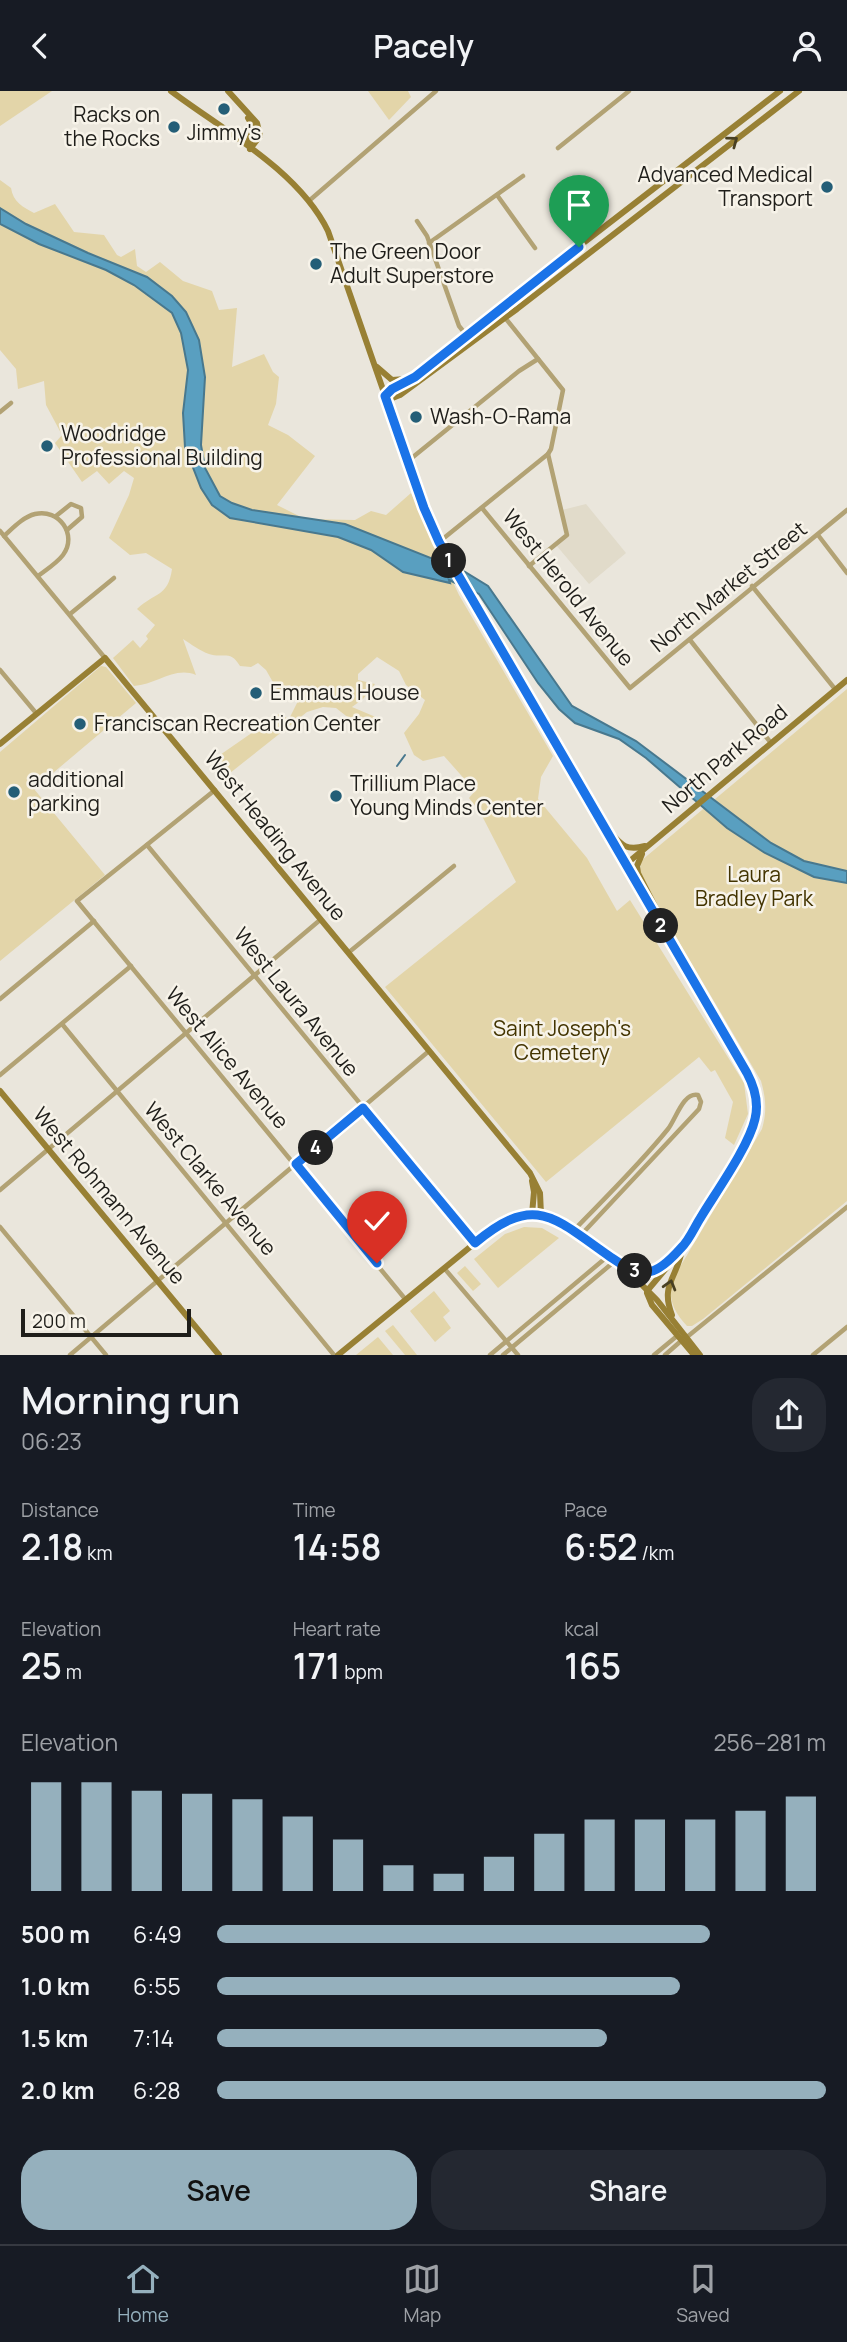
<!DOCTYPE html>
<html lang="en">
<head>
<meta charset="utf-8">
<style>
	:root { --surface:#171b24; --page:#242831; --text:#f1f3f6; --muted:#9ea1a6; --line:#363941; --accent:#95b0bd }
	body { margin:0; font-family:Manrope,sans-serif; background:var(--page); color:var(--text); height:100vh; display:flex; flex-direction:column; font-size:26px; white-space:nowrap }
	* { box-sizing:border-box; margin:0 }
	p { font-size:23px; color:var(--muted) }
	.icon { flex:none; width:38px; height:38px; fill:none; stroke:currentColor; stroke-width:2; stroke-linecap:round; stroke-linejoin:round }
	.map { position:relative; height:1264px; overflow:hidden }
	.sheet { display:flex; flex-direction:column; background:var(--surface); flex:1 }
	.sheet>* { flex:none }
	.scale { position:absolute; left:21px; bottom:18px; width:170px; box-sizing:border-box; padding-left:7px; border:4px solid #1f1e1a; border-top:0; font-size:19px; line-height:24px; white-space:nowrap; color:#1f1e1a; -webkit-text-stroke:5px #f7f3e9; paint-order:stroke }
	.pin { position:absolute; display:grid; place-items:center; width:60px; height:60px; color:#fff; margin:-72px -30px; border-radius:50% 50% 50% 0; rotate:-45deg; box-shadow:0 0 7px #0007 }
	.pin .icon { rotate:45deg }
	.km { position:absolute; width:35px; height:35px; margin:-18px; border-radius:50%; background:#222; color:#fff; font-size:19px; line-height:35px; text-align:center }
	.round { display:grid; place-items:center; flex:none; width:74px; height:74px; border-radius:28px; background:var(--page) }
	.overview { display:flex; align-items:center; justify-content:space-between; height:119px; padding:0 21px }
	h1 { font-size:38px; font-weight:600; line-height:52px }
	.figures { display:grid; grid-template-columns:repeat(3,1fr); gap:10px; height:119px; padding:7px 21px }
	.figures div { display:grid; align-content:center }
	.figures b { font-size:35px; font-weight:600 }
	.figures small { font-size:19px; font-weight:400 }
	.figures p { font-size:19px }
	.chart { height:196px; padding:14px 21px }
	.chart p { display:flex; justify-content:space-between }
	.chart svg { width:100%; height:126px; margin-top:7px; stroke:var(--accent); stroke-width:6 }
	.action { display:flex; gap:14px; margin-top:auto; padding:14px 21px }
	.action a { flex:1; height:80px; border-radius:28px; background:var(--accent); color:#111; font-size:28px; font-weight:600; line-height:80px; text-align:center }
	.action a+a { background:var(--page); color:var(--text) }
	ul { padding:0 21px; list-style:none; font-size:23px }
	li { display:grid; grid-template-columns:112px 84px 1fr; align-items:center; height:52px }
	li i { height:18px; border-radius:9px; background:var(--accent) }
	header { display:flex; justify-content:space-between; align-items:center; height:91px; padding:0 21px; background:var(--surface); font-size:32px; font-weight:600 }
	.tab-bar { display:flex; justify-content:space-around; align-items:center; height:98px; border-top:2px solid var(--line); background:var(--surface); font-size:19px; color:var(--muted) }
	.tab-bar a { display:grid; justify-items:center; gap:4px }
	.tab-bar .selected { color:var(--accent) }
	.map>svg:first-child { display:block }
	.built { fill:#e1dbca }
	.green { fill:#e3d5a9 }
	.water { fill:#599fc0; stroke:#48788e; stroke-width:2 }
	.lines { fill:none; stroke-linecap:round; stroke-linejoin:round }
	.stream { stroke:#48788e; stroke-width:2 }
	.street { stroke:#b2a274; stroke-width:4.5 }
	.secondary { stroke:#988034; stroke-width:6 }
	.oneway { stroke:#494023 }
	.route-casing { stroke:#fff; stroke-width:14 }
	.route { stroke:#1a73e8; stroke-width:9 }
	.poi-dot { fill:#245e77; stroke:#f7f3e9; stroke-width:2.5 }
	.labels { text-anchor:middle; stroke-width:5; stroke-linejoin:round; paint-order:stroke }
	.poi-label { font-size:21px; fill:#1f1e1a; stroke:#f7f3e9; text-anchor:start }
	.street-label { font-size:21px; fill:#1f1e1a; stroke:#f7f3e9 }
	.park-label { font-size:21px; fill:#433400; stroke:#f7f3e9 }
</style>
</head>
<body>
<header><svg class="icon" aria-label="back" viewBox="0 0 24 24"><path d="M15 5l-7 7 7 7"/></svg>Pacely<svg class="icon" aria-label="person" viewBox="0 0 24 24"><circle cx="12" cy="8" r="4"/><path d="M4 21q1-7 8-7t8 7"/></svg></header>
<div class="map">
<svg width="847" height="1264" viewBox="0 0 847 1264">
	<rect width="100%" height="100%" fill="#eae6dc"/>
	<polygon class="built" points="586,413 626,462 589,493 556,454 567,444 562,419"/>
	<g class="green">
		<polygon points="0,0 52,0 0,35"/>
		<polygon points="368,0 408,0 411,6 389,29"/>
		<path d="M0 89 11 97C13 111 23 116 34 122L55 113 74 141 104 144 117 164 121 166 135 158 137 175 146 181 160 171 183 190 212 200 219 219 237 217 232 276 264 263 273 281 279 286 276 313 268 334 288 344 315 365 277 414 305 428 355 429 371 420 386 424 411 402 459 504 553 665 541 686 538 708 587 767 617 820 630 809 744 992 748 1023 734 1054 725 1047 733 1011 715 979 711 981 699 966 546 1091 385 896 516 791 480 721 469 707 475 700 444 665 423 670 414 664 404 642 419 623 425 609 406 594 399 580 377 566 358 583V589L375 593 363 608 352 616 378 627 360 630 350 628 336 617 323 616 307 621 225 686 211 675 217 666 279 623 289 628 301 604 290 594 278 600 266 579 258 572 251 576 240 575C230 558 223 568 209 563 200 560 191 553 183 548L196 584C174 575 156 594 134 595L113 567 133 549 140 557 148 548 146 545 155 534 137 518C155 501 168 506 172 478L146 462 130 464 109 447 129 404 134 387 124 380 109 393 97 380 82 391 55 352 62 344 46 314 44 290 18 298 16 278 0 259Z"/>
		<polygon points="101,575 106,576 136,612 34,698 105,784 0,870 0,661"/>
		<path d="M847 598V1110L703 1228 692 1235H687C674 1221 669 1210 671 1191L762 1038C767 1020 766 1008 761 990L639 783 642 769Z"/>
		<polygon points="524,1136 542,1137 559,1147 498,1197 474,1168 505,1143"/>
		<polygon points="465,1175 481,1193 473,1200 457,1182"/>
		<polygon points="434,1200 450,1220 443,1226 451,1237 435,1251 410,1220"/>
		<polygon points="393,1234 417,1264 405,1264 385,1240"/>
		<polygon points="378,1246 393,1264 356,1264"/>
	</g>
	<polygon class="water" points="0,117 26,133 88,162 147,186 172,205 186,221 199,249 205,286 201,354 205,377 220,405 232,412 252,419 345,433 446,473 444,475 447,474 465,481 488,495 572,615 636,650 771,752 804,770 847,780 847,792 814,786 765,762 727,737 646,667 619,648 575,632 559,618 538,592 479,503 449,489 450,492 403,481 371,459 338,446 230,427 212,414 201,397 185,356 183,322 188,279 181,242 172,222 134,194 106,179 39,153 0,133"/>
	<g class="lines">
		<polyline class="stream" points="397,675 405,664"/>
		<g class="street">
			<polyline points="558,57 629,0"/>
			<polyline points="497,104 535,157"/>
			<polyline points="310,109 436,0"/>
			<polyline points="417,130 427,145 459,235 472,251"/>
			<polyline points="429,152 523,85"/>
			<polyline points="0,321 11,312"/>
			<polyline points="408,370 519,280 538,268"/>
			<polyline points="482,417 630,597 847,419"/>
			<polyline points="56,425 71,413 81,417 82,426 67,439"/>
			<polyline points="0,440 105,567"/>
			<polyline points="818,444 847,482"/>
			<path d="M4 445C13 437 23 426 35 423 59 417 78 444 63 464 57 472 46 479 38 485"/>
			<polyline points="439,451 548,363 551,358 563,299 498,218"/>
			<polyline points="529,475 567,444 548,363"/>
			<polyline points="752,495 835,598"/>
			<polyline points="70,523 114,487"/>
			<polyline points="690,549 771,652"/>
			<polyline points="0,579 36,622"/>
			<polyline points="215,699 77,810 406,1209"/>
			<polyline points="147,754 475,1152"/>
			<polyline points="348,862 454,775"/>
			<polyline points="0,908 94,830"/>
			<polyline points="62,933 334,1264"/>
			<polyline points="0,984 131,875"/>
			<polyline points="0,1099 320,829"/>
			<polyline points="0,1136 106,1264"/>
			<path d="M573 1140C605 1107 639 1074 668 1038 676 1028 683 1001 698 1004L701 1011 699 1018 580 1145"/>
			<polyline points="444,1177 518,1264"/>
			<polyline points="687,1246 847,1116"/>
			<polyline points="70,1264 429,960"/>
			<polyline points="490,1264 608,1165"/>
			<polyline points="503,1264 615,1170"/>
			<polyline points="654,1264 677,1245"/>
			<polyline points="665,1264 681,1250"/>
			<polyline points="813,1264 847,1236"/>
		</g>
		<g class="secondary">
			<path d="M171 0C223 39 299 80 328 140L424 417 439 451 753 993 757 1017 751 1040 679 1162 647 1200"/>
			<polyline points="228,0 257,32 260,45 250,58"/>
			<polyline points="248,27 254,37 249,49 250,58"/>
			<polyline points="377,276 392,289 406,288"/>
			<polyline points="385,305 390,308 400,304 517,218 799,0"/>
			<polyline points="385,305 415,286 498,218 780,0"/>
			<polyline points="0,653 105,567 530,1082 540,1102 541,1124"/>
			<path d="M610 741C622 755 627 760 645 755"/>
			<polyline points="642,763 637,775 638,782 670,845"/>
			<polyline points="625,774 847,589"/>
			<polyline points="0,1000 219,1264"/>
			<polyline points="532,1090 534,1101 532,1123"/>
			<path d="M627 1177C652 1186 657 1179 675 1162"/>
			<polyline points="647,1202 652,1214 694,1264"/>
			<path d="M672 1224C660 1194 677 1187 682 1159"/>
			<polyline points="338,1264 497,1134 512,1126 532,1123 549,1126 564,1134 624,1176 657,1209 700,1264"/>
		</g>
	</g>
	<defs><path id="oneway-chevron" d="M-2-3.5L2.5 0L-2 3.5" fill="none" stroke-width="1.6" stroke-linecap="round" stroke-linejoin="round" transform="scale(1.75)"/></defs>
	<g class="oneway">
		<use href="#oneway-chevron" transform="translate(733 50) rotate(-37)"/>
		<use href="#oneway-chevron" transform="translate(670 1194) rotate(-74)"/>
	</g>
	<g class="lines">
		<defs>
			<path id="route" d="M377 1172 296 1073 363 1017 475 1152C535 1102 553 1126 609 1165 621 1173 632 1182 647 1181 659 1181 673 1166 681 1157 689 1150 695 1135 701 1126 716 1101 749 1055 755 1028 759 1012 755 997 747 982L439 451 424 417 385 305 392 298 415 286 579 156"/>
		</defs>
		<use href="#route" class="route-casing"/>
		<use href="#route" class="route"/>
	</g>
	<g class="poi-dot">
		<circle cx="224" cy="18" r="7"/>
		<circle cx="174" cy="36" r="7"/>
		<circle cx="827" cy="96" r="7"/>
		<circle cx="316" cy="173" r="7"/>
		<circle cx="416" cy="326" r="7"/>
		<circle cx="47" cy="355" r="7"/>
		<circle cx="256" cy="602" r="7"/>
		<circle cx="80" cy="633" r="7"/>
		<circle cx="14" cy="701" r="7"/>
		<circle cx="336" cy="705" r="7"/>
	</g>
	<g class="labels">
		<g class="poi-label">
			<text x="160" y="31" text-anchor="end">Racks on<tspan x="160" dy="24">the Rocks</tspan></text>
			<text x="224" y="49" text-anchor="middle">Jimmy's</text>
			<text x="813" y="91" text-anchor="end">Advanced Medical<tspan x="813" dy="24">Transport</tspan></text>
			<text x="330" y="168">The Green Door<tspan x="330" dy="24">Adult Superstore</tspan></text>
			<text x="430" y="333">Wash-O-Rama</text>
			<text x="61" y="350">Woodridge<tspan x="61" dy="24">Professional Building</tspan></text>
			<text x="270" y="609">Emmaus House</text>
			<text x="94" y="640">Franciscan Recreation Center</text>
			<text x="28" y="696">additional<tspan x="28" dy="24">parking</tspan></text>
			<text x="350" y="700">Trillium Place<tspan x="350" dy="24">Young Minds Center</tspan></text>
		</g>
		<g class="street-label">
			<text transform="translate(729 496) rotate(-39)" y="7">North Market Street</text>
			<text transform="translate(568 497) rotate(51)" y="7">West Herold Avenue</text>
			<text transform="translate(725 668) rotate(-40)" y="7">North Park Road</text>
			<text transform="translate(275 745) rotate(51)" y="7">West Heading Avenue</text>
			<text transform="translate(296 911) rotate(51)" y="7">West Laura Avenue</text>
			<text transform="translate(227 967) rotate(50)" y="7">West Alice Avenue</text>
			<text transform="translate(210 1088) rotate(50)" y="7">West Clarke Avenue</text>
			<text transform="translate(109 1105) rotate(50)" y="7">West Rohmann Avenue</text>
		</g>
		<g class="park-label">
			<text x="754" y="791">Laura<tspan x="754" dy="24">Bradley Park</tspan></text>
			<text x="562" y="945">Saint Joseph's<tspan x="562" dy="24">Cemetery</tspan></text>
		</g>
	</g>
</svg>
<div class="scale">200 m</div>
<div class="pin" style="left:579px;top:156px;background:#1e9e55"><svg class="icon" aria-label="arrive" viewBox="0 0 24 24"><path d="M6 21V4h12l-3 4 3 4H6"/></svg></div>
<div class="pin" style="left:377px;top:1172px;background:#d93025"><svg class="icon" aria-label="check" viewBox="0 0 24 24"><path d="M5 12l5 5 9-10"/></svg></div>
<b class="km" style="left:449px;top:470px">1</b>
<b class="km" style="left:661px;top:835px">2</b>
<b class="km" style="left:635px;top:1180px">3</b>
<b class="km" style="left:316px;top:1057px">4</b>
</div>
<section class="sheet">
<div class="overview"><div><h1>Morning run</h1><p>06:23</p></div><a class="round"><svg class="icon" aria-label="share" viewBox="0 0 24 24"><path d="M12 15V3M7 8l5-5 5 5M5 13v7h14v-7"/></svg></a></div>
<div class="figures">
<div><p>Distance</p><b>2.18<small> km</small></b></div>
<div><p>Time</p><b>14:58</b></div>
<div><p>Pace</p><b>6:52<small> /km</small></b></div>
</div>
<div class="figures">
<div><p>Elevation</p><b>25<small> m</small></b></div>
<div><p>Heart rate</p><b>171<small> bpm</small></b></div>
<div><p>kcal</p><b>165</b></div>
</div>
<div class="chart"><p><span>Elevation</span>256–281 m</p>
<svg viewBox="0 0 160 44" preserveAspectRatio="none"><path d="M5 44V6M15 44V6M25 44V9M35 44V10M45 44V12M55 44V18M65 44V26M75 44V35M85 44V38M95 44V32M105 44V24M115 44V19M125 44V19M135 44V19M145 44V16M155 44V11"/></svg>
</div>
<ul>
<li><b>500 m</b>6:49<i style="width:81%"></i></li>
<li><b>1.0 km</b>6:55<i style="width:76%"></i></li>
<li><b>1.5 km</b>7:14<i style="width:64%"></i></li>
<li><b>2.0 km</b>6:28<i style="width:100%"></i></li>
</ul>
<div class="action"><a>Save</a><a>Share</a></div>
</section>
<nav class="tab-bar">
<a class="selected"><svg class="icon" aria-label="home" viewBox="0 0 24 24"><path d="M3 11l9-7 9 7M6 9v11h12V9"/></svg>Home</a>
<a><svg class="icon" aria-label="map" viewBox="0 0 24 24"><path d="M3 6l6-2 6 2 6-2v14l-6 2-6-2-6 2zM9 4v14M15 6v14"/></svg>Map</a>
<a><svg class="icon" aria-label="saved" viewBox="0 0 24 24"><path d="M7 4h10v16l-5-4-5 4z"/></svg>Saved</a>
</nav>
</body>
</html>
